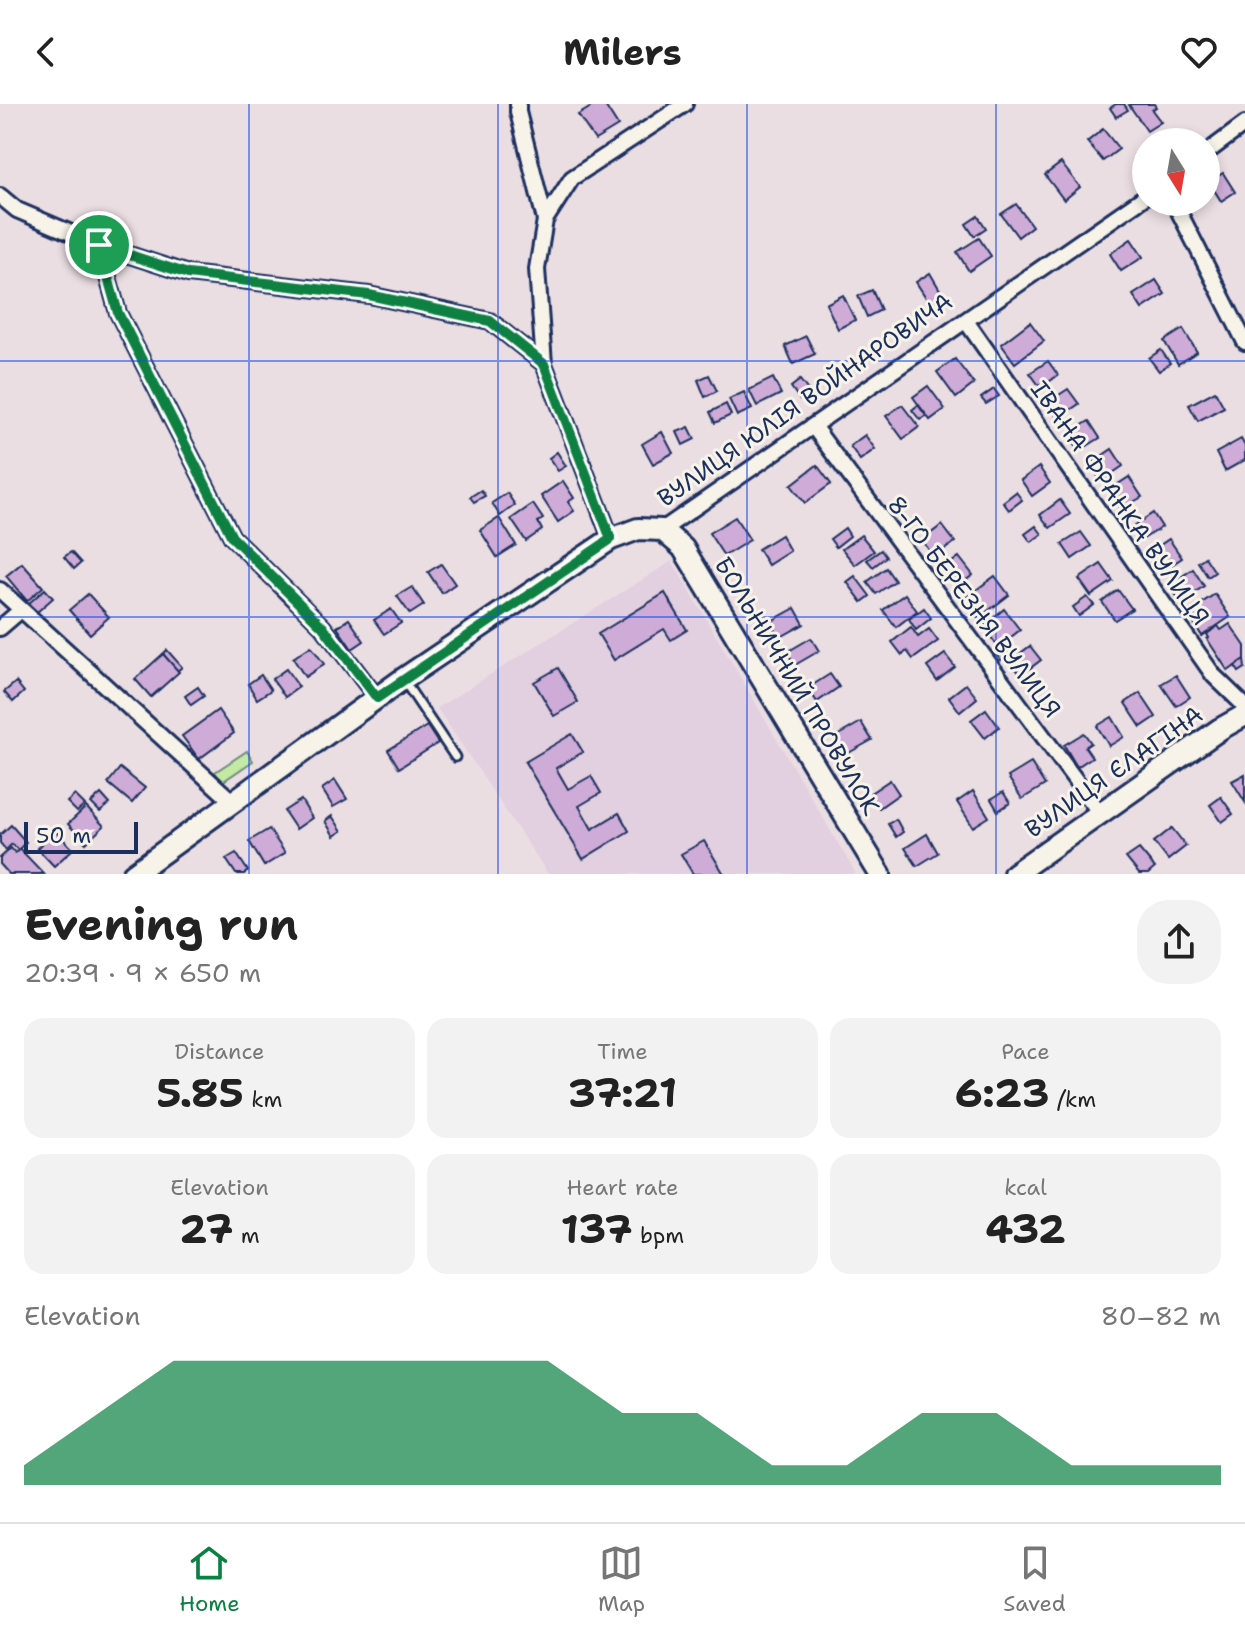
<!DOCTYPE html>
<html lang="en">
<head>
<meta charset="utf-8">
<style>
	:root { --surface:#fff; --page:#f2f2f2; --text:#222; --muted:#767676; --line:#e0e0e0; --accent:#0b8043 }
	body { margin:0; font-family:"Shantell Sans",sans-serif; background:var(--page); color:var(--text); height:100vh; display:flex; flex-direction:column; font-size:30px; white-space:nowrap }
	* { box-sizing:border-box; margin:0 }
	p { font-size:26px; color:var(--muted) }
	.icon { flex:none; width:44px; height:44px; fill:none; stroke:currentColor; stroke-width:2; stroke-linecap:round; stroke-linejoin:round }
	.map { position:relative; height:770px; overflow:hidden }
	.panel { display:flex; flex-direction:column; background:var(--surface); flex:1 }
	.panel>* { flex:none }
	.needle { width:52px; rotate:169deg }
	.tools { position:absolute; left:1132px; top:24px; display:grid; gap:16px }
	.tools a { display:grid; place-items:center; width:88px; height:88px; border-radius:50%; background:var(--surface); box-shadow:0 4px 12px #0003; font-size:40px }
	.scale { position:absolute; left:24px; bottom:20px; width:114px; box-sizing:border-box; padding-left:8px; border:4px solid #1b2f5e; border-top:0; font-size:22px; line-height:28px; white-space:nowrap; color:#1b2f5e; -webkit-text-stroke:6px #f7f3e8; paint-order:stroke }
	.pin { position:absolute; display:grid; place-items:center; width:68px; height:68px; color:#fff; margin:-34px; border:4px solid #fff; border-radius:50%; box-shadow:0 2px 8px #0007 }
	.round { display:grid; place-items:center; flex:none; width:84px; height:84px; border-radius:32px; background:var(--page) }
	.overview { display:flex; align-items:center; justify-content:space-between; height:136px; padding:0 24px }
	h1 { font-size:44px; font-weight:700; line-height:60px }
	.figures { display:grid; grid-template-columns:repeat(3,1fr); gap:12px; height:136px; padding:8px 24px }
	.figures div { display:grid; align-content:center; border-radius:20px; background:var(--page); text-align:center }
	.figures b { font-size:40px; font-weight:700 }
	.figures small { font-size:22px; font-weight:400 }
	.figures p { font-size:22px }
	.chart { height:224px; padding:16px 24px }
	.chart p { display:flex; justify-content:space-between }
	.chart svg { width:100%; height:144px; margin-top:8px; fill:var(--accent); opacity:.7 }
	header { display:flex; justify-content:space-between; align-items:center; height:104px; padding:0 24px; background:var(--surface); font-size:36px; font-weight:700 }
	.dock { display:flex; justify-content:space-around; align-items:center; height:112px; border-top:2px solid var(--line); background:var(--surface); font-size:22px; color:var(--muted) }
	.dock a { display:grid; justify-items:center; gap:4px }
	.dock .current { color:var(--accent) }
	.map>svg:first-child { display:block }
	.built { fill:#e2cfdf }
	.green { fill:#c3e9a4; stroke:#6f8c81; stroke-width:2 }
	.building { fill:#ceacd7; stroke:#1b2f5e; stroke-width:2 }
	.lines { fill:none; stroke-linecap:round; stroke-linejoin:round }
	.service-casing { stroke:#1b2f5e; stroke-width:13 }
	.minor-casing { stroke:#1b2f5e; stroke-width:20 }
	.secondary-casing { stroke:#1b2f5e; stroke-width:26 }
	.service { stroke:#f7f3e8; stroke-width:7 }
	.minor { stroke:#f7f3e8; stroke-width:14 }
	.secondary { stroke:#f7f3e8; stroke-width:20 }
	.route-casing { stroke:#fff; stroke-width:16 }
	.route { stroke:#0b8043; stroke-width:10 }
	.grid { fill:none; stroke:#1d4ed8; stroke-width:2; stroke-opacity:0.55 }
	.labels { text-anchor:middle; stroke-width:6; stroke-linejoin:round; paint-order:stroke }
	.street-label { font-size:24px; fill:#1b2f5e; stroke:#f7f3e8 }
</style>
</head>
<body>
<header><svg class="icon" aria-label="back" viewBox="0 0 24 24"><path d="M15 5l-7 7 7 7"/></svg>Milers<svg class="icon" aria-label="heart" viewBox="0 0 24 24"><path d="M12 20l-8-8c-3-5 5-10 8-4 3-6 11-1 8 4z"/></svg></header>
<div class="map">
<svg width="1245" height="770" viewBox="0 0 1245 770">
	<rect width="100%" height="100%" fill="#ebdee3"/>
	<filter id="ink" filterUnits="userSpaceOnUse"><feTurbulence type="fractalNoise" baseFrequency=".0125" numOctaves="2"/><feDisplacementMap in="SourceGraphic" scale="16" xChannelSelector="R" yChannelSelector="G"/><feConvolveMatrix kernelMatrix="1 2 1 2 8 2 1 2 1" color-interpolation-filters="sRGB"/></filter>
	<g filter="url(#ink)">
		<polygon class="built" points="672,457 856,770 548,770 437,604"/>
		<polygon class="green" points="247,647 253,657 222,678 215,668"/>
		<g class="building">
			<polygon points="596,0 604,0 618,22 595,36 578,11"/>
			<polygon points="1116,0 1124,0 1128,6 1116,13 1110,4"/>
			<polygon points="1131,0 1154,0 1156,3 1152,6 1161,18 1147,27 1129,1"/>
			<polygon points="1103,25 1119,45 1103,57 1087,38"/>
			<polygon points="1061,59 1080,83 1064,96 1045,71"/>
			<polygon points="1223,69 1235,88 1221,97 1209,78"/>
			<polygon points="1016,100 1032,122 1018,133 1001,110"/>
			<polygon points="978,112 986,124 974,132 966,120"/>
			<polygon points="979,134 991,152 969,167 957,148"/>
			<polygon points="1131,135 1143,153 1121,167 1110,150"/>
			<polygon points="930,169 943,191 930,200 916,178"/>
			<polygon points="1156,176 1165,190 1142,205 1133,191"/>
			<polygon points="872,186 881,206 867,213 858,192"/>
			<polygon points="843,191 855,216 838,225 826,200"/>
			<polygon points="1030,218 1044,237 1015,259 1001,240"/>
			<polygon points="1183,225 1197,248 1178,260 1164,237"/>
			<polygon points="806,232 815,250 793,260 785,242"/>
			<polygon points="1161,246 1170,259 1159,267 1149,254"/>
			<polygon points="955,255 974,280 956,294 937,268"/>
			<polygon points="1048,257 1058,271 1041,284 1030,269"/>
			<polygon points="709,271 717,287 705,293 698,276"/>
			<polygon points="773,274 781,290 757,302 749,286"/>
			<polygon points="800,276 810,289 800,296 791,283"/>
			<polygon points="928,282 945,305 930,316 913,293"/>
			<polygon points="994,285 999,292 986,300 981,294"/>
			<polygon points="1068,285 1079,300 1058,314 1048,298"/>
			<polygon points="1215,287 1224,303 1198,317 1189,301"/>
			<polygon points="744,288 752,305 737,312 729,295"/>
			<polygon points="726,300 731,311 715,319 710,308"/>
			<polygon points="902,301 919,323 903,335 886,312"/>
			<polygon points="918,301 926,312 920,316 912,306"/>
			<polygon points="1089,317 1100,334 1079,347 1068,330"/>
			<polygon points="689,323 695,335 683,341 677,328"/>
			<polygon points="662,328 673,349 653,360 642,340"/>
			<polygon points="865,331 875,345 860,356 850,342"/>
			<polygon points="1241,335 1245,342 1245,356 1225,367 1216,349"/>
			<polygon points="1112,345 1123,362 1101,377 1090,360"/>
			<polygon points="557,348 566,362 558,367 549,354"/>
			<polygon points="817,361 831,380 805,399 791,381"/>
			<polygon points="1039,363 1050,379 1032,392 1021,376"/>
			<polygon points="1129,373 1142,393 1121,405 1109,386"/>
			<polygon points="563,377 574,394 568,398 574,407 558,418 541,392"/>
			<polygon points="481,386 485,392 474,398 470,393"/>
			<polygon points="1016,388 1022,396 1009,406 1003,398"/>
			<polygon points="507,389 515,401 500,412 492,399"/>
			<polygon points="1060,396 1070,410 1050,424 1040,411"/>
			<polygon points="533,400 543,415 538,418 542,426 526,437 511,415"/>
			<polygon points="1153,409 1162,423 1140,437 1131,424"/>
			<polygon points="735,413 750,436 724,452 709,429"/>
			<polygon points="499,414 516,441 497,453 480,426"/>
			<polygon points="942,421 955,438 934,453 922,436"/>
			<polygon points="1036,422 1042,430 1031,438 1025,430"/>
			<polygon points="845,424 850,432 836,443 830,435"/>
			<polygon points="1081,428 1091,442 1072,455 1062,440"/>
			<polygon points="781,431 790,447 768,461 758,445"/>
			<polygon points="861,431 874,447 855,461 842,445"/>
			<polygon points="1169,435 1182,454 1159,469 1147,450"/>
			<polygon points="881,446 886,453 873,463 867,456"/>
			<polygon points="71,448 81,459 74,465 64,453"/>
			<polygon points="959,453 973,471 958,482 944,464"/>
			<polygon points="1205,453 1215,468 1208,473 1198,458"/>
			<polygon points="22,459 43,483 27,497 6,472"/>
			<polygon points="441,460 455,480 442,489 428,468"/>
			<polygon points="1101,460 1113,477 1091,492 1079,475"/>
			<polygon points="886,464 895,477 876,490 867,478"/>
			<polygon points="1193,465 1204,482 1181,498 1169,481"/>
			<polygon points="855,472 870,492 862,498 847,478"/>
			<polygon points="995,472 1009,491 979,514 964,495"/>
			<polygon points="412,483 424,501 410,510 397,492"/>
			<polygon points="45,485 53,494 36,509 28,500"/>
			<polygon points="1118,486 1132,505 1115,516 1102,498"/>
			<polygon points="665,489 687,526 671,536 664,525 614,556 598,530"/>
			<polygon points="88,490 109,513 90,530 69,506"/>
			<polygon points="905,490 917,507 896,523 883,506"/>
			<polygon points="1215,490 1230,513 1202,532 1187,509"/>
			<polygon points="1087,493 1094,501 1079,512 1073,503"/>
			<polygon points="795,504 804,520 779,534 770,518"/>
			<polygon points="924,504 931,514 916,526 909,515"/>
			<polygon points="391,505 401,519 384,530 374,516"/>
			<polygon points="1004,505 1020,526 998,543 983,522"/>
			<polygon points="349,515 364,537 352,545 337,523"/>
			<polygon points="1230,520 1245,542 1245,555 1228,567 1207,535 1209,534 1207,530 1218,522 1221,526"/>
			<polygon points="911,523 918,533 929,525 938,537 913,555 907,547 902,551 892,538"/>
			<polygon points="811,534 819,547 795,561 787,548"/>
			<polygon points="1007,539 1013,547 1001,556 995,548"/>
			<polygon points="311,542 324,560 305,573 293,554"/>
			<polygon points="1030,542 1041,556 1021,571 1010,557"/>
			<polygon points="167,546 182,563 177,567 163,550"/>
			<polygon points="163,550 179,568 151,593 135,575"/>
			<polygon points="945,550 955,563 937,577 927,563"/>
			<polygon points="1244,556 1245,564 1239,568 1235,562"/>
			<polygon points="558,564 578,598 554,612 534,578"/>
			<polygon points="286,565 299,583 285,593 272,575"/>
			<polygon points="830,570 839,583 817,598 808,584"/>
			<polygon points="261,571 271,586 257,595 248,580"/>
			<polygon points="1176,571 1190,593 1176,602 1161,580"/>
			<polygon points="16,578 24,588 13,598 4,588"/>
			<polygon points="966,580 977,594 960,608 949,593"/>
			<polygon points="198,583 204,592 191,601 185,592"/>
			<polygon points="1140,589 1156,613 1141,623 1125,599"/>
			<polygon points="986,605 999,623 985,634 971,616"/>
			<polygon points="218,606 234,629 199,655 182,632"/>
			<polygon points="1112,613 1124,633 1109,642 1097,622"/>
			<polygon points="861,618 872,636 845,651 835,633"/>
			<polygon points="427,622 438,639 399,664 388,646"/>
			<polygon points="1084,629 1091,639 1085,643 1092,653 1077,663 1064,641"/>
			<polygon points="572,630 583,648 556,664 568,685 591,672 601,689 579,702 592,725 619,709 629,727 583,755 525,658"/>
			<polygon points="1031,659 1045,681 1022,695 1008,673"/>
			<polygon points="120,664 145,684 132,699 108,679"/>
			<polygon points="1245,670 1245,698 1232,677"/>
			<polygon points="335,676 347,695 333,703 322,685"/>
			<polygon points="890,676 899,690 879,704 869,690"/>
			<polygon points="973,687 989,713 973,723 957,698"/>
			<polygon points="1003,688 1010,699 998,707 991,695"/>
			<polygon points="101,690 110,700 100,708 91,699"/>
			<polygon points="75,691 85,701 77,708 67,698"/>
			<polygon points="1221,693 1233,710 1222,718 1210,701"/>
			<polygon points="301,696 312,714 296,725 284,707"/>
			<polygon points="86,703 104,722 86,739 68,720"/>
			<polygon points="332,712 342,727 334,732 325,717"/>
			<polygon points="896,715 903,728 896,733 888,720"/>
			<polygon points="11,721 26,738 18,746 12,740 6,746 0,739 0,731"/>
			<polygon points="1172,724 1186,742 1168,756 1154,738"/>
			<polygon points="269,725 285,749 264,762 249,737"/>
			<polygon points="55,727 73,745 54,762 37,744"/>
			<polygon points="927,730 938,749 917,762 905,744"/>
			<polygon points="704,737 724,770 693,770 681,750"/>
			<polygon points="11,744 15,749 20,745 44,770 9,770 0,760 0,754"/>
			<polygon points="1139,745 1155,764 1148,770 1139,770 1126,754"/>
			<polygon points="236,749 248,767 244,770 236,770 226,755"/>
		</g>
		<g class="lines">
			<defs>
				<polyline id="service" points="404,577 455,653"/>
				<g id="minor">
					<polyline points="518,0 518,8 545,116"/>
					<polyline points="1206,49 1245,20"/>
					<polyline points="0,92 17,106 99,141 188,170 369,191 490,217 544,260"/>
					<polyline points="1174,98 1245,238"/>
					<polyline points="99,141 118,209 232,433 323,523 377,594"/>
					<polyline points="966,217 1214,572 1245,602"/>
					<polyline points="813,322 1100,709"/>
					<polyline points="662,426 1146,92"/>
					<polyline points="611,435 544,260 537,165 545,116 572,74 685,0"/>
					<polyline points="0,486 234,699"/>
					<polyline points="0,524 21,506"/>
				</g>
				<g id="secondary">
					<polyline points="133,770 403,575 611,435 638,425 662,426 683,444 880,770"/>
					<polyline points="1014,770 1220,625 1245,611"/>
				</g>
			</defs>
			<use href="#service" class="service-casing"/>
			<use href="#minor" class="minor-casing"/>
			<use href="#secondary" class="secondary-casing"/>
			<use href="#service" class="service"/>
			<use href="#minor" class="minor"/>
			<use href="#secondary" class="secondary"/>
		</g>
	</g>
	<g class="lines" filter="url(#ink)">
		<defs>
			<polygon id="route" points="99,141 188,170 369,191 490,217 544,260 611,435 377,594 323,523 232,433 118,209"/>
		</defs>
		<use href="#route" class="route-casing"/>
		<use href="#route" class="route"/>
	</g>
	<path class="grid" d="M249 0V770M498 0V770M747 0V770M996 0V770M0 257H1245M0 513H1245"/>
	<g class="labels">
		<g class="street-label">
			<text transform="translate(805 296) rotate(-35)" y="8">ВУЛИЦЯ ЮЛІЯ ВОЙНАРОВИЧА</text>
			<text transform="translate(1120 399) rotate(55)" y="8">ІВАНА ФРАНКА ВУЛИЦЯ</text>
			<text transform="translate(974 503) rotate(53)" y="8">8-ГО БЕРЕЗНЯ ВУЛИЦЯ</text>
			<text transform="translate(797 582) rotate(59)" y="8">БОЛЬНИЧНИЙ ПРОВУЛОК</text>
			<text transform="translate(1114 668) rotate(-35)" y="8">ВУЛИЦЯ ЄЛАГІНА</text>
		</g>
	</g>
</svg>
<div class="tools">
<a><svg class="needle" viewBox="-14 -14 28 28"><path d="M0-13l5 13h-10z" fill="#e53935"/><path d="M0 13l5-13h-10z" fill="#767676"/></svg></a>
</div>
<div class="scale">50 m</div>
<div class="pin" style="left:99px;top:141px;background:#1e9e55"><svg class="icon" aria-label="arrive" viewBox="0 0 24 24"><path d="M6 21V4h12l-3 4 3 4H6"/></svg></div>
</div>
<section class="panel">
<div class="overview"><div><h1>Evening run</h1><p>20:39 · 9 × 650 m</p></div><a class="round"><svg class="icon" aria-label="share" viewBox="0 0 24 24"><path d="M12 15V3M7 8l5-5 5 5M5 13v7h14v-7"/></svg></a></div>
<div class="figures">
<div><p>Distance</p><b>5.85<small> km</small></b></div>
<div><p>Time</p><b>37:21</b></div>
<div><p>Pace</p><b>6:23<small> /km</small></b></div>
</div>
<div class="figures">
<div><p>Elevation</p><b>27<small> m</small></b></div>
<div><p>Heart rate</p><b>137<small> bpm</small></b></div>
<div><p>kcal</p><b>432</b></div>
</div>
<div class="chart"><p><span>Elevation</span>80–82 m</p>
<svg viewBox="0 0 160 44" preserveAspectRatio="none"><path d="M0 44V38L10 22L20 6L30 6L40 6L50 6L60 6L70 6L80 22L90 22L100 38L110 38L120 22L130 22L140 38L150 38L160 38V44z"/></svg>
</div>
</section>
<nav class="dock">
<a class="current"><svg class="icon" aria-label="home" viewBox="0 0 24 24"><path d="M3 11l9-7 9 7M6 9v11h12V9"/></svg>Home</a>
<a><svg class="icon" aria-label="map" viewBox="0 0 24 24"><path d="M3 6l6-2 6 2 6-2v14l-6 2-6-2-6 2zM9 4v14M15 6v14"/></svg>Map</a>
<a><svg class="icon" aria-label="saved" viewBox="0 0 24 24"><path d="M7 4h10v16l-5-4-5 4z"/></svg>Saved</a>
</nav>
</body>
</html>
